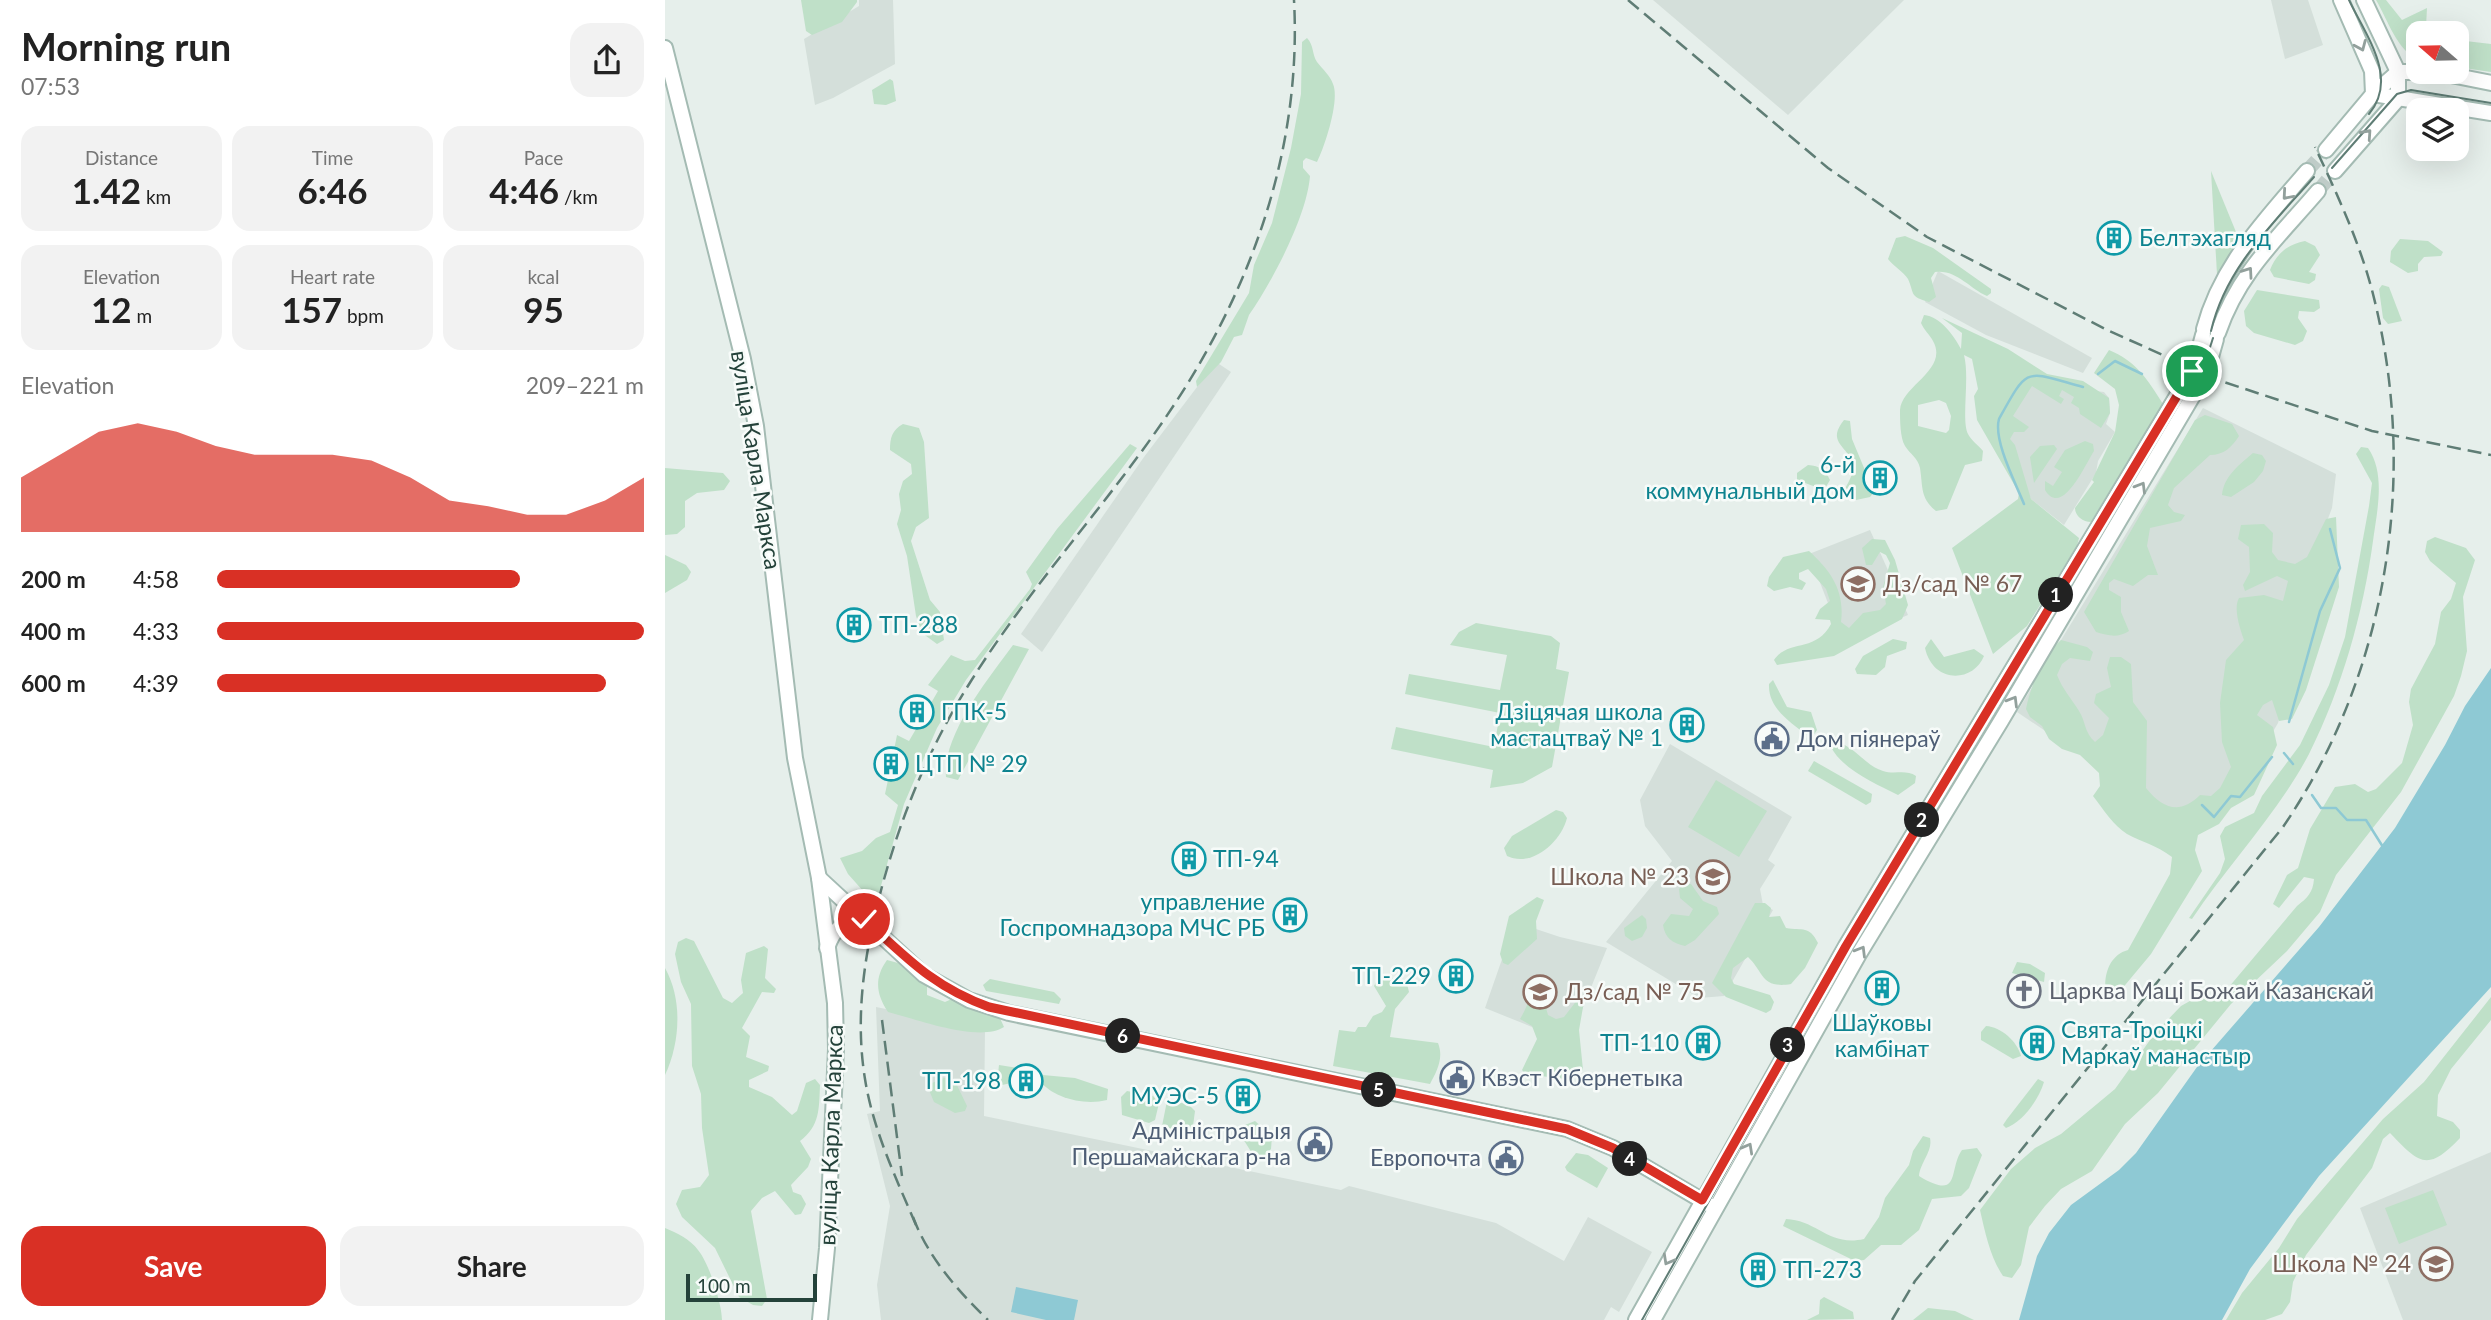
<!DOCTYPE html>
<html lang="en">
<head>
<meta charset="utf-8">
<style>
	:root { --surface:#fff; --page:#f2f2f2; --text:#222; --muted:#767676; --accent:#d93025 }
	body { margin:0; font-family:Lato,sans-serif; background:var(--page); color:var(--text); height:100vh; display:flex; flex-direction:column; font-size:26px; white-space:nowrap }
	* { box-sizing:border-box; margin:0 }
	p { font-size:23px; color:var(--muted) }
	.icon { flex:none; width:38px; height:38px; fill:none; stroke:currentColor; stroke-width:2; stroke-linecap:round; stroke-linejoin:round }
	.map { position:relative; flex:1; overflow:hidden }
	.details { display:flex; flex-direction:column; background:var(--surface); width:665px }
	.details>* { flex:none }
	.needle { width:46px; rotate:290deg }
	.buttons { position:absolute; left:1741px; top:21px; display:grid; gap:14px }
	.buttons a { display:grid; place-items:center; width:63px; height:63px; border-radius:14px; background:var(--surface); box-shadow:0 7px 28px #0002; font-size:35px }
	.scale { position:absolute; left:21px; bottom:18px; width:131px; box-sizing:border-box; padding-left:7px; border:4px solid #24423a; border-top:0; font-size:19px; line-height:24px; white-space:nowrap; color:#24423a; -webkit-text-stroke:5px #f7fbf9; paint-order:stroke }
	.pin { position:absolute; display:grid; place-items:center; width:60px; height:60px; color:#fff; margin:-30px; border:4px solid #fff; border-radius:50%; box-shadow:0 2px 7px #0007 }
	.km { position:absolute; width:35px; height:35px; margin:-18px; border-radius:50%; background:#222; color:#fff; font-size:19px; line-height:35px; text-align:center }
	.round { display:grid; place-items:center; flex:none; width:74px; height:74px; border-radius:21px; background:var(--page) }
	.overview { display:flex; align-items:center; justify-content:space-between; height:119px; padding:0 21px }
	h1 { font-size:38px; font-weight:700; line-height:52px }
	.figures { display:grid; grid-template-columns:repeat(3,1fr); gap:10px; height:119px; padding:7px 21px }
	.figures div { display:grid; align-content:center; border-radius:18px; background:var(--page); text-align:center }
	.figures b { font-size:35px; font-weight:700 }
	.figures small { font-size:19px; font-weight:400 }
	.figures p { font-size:19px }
	.chart { height:196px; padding:14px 21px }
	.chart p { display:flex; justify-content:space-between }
	.chart svg { width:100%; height:126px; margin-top:7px; fill:var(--accent); opacity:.7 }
	.button { display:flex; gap:14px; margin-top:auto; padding:14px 21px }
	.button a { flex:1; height:80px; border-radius:21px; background:var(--accent); color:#fff; font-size:28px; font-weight:700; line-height:80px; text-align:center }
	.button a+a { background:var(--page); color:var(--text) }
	ul { padding:0 21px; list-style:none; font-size:23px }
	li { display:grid; grid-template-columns:112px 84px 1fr; align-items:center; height:52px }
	li i { height:18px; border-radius:9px; background:var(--accent) }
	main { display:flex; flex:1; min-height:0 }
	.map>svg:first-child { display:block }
	.built { fill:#d4dfda }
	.green { fill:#bfe0c8; fill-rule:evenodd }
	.water { fill:#8ec9d4 }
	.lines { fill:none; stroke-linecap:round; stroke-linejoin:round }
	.stream { stroke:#8ec9d4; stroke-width:2.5 }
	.secondary-tunnel { stroke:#bfccc8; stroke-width:14; stroke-dasharray:14 7; stroke-linecap:butt }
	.secondary-casing { stroke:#a4bbb3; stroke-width:18 }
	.secondary { stroke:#fff; stroke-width:14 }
	.tram { stroke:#5f7d75; stroke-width:2 }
	.rail { stroke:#5f7d75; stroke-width:2.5; stroke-dasharray:14 7; stroke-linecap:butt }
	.oneway { stroke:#92a09c }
	.route-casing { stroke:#fff; stroke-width:14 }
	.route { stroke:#d93025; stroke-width:9 }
	.labels { text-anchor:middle; stroke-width:5; stroke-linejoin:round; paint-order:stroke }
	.culture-label { font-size:23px; fill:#0d838f; stroke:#f7fbf9; text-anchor:start }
	.street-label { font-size:23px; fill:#24423a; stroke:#f7fbf9 }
	.education-label { font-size:23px; fill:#785e54; stroke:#f7fbf9; text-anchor:start }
	.service-label { font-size:23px; fill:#4e5e75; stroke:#f7fbf9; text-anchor:start }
	.worship-label { font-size:23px; fill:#5b616d; stroke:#f7fbf9; text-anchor:start }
</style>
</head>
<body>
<main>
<section class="details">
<div class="overview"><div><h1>Morning run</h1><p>07:53</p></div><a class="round"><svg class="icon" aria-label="share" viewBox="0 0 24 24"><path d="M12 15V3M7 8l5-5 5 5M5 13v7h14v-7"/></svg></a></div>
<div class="figures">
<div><p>Distance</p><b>1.42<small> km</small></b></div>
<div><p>Time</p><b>6:46</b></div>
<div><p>Pace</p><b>4:46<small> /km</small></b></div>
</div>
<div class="figures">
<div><p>Elevation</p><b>12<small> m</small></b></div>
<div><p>Heart rate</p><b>157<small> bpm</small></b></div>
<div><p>kcal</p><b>95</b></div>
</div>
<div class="chart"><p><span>Elevation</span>209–221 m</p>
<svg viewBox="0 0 160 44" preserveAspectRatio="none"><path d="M0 44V25L10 17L20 9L30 6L40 9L50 14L60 17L70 17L80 17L90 19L100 25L110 33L120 35L130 38L140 38L150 33L160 25V44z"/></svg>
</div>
<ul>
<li><b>200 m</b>4:58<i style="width:71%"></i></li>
<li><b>400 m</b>4:33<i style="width:100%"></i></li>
<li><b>600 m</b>4:39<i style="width:91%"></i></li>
</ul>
<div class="button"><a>Save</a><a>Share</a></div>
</section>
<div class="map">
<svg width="1826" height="1320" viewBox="0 0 1826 1320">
	<rect width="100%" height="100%" fill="#e6efeb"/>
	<g class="built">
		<polygon points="194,0 228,0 230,64 168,98 150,105 139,39 194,6"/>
		<polygon points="988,0 1239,0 1123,115"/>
		<polygon points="1606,0 1643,0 1658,45 1620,59"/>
		<polygon points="1273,271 1427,358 1418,373 1321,335 1260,302"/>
		<polygon points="551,362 566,372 377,652 356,634 479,457"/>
		<polygon points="1360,382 1439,392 1444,398 1445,413 1441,424 1450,432 1433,461 1431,473 1399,525 1366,499 1337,429"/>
		<polygon points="1538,408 1671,474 1667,508 1656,537 1648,606 1613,723 1584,773 1513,820 1352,712"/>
		<polygon points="1205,530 1243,615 1178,642 1144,554"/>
		<polygon points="1005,744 1127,817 1103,860 1110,865 1095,889 1098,905 1108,910 1059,996 1034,998 941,942 1007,861 980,826 975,800"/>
		<polygon points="850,922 895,937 942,948 904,1042 820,1008"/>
		<polygon points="211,1007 320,1029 319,1116 676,1190 684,1186 831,1223 899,1261 923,1217 987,1252 954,1312 946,1307 939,1320 216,1320 212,1285 225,1206 202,1114 215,1111"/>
		<polygon points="1826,1152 1826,1320 1738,1320 1695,1208"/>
	</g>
	<g class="green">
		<polygon points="136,0 192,0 192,2 177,22 147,35 141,31"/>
		<path d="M1711 0H1721L1737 20 1762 8 1761 27 1776 33H1754L1753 59C1732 51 1722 18 1711 0Z"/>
		<path d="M642 38C649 45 647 55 652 62 658 70 665 75 668 84 675 100 660 146 652 162L641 158 638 161V168L645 176C642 216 607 282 584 315L577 335 569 337 556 362 532 387 531 381 584 293 589 265 607 223 626 148 636 94 637 42Z"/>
		<polygon points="1792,40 1826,44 1826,72 1792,67"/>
		<polygon points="225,79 228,81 231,101 221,105 209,104 207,90"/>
		<polygon points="1546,171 1571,232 1566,253 1552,274"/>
		<path d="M1240 236 1268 248 1326 289V293L1322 296C1304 288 1291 269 1270 272L1266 278 1271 297 1264 302C1244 296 1250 295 1243 279 1239 272 1228 266 1223 259L1231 238Z"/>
		<polygon points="1735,239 1763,241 1778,252 1776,256 1759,257 1753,264 1753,271 1743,273 1725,262 1726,251"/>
		<path d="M1640 241 1650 246 1655 255 1644 272 1651 274 1650 280 1644 284 1609 277 1605 270C1611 254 1623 244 1640 241Z"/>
		<polygon points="1717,285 1724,287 1737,321 1723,324 1718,318 1714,289"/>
		<polygon points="1592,290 1654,300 1655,308 1649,312 1634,311 1633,318 1642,331 1638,341 1630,345 1589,333 1581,326 1579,311"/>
		<path d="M1259 315C1275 316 1289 336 1296 349L1297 333 1277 318 1343 349 1382 374 1418 381 1444 398 1445 413 1436 428 1415 414 1414 408 1406 403 1409 397 1397 390 1394 396 1399 399 1396 404 1367 386 1348 416 1364 427 1359 432H1349L1345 439 1350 445 1366 499 1414 538 1412 546 1362 626 1328 654 1287 548 1353 499 1354 493 1312 420 1309 396 1313 389 1307 359 1299 355C1305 378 1296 420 1303 434 1306 440 1314 446 1318 451L1317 461 1300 465 1282 509 1271 511C1255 498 1258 487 1255 468 1253 458 1245 454 1240 446 1235 438 1235 419 1235 410 1237 385 1284 370 1268 341 1265 335 1259 330 1256 323ZM1274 400 1281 403 1286 416 1284 430 1281 433 1253 426V405Z"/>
		<path d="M1444 350C1471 361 1483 380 1498 404L1426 522C1418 522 1410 516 1410 508L1429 482 1427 480 1450 432 1454 405 1450 389 1429 373Z"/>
		<path d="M1540 415 1567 424 1574 436C1567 447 1559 455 1545 455L1509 488 1503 505 1509 512 1520 515 1516 521 1485 528 1482 546 1493 575H1483L1468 586 1449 579 1444 583V590L1456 597V612L1464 631C1453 638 1444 636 1431 632L1419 612 1530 420Z"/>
		<path d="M1179 420 1185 421 1187 439 1209 492 1205 497 1191 500 1183 496 1180 489C1184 481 1191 470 1187 461 1180 445 1162 441 1179 420Z"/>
		<path d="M238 424 254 428 259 442 264 518 251 527 246 541 265 600 275 612 279 640 272 644 257 633 251 616 242 556 232 524 236 510 234 494 238 481 247 474 246 464 225 450C225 438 227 430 238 424Z"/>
		<path d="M1420 441 1428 444 1429 451C1420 465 1397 518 1380 490V481L1388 486 1397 472 1389 467 1400 450Z"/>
		<polygon points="465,444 472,448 301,680 272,728 239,804 212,900 210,903 207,901 183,874 175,858 197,851 211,838 225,832 233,805 220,794 223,780 228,778 235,753 229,750 232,735 244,741 273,691 263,685 286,655 300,661 310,660 365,589 367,584 361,572 392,529"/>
		<polygon points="1389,445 1392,449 1369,483 1365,457 1375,446"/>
		<path d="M1696 447 1703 448C1721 474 1712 511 1708 541 1698 614 1677 688 1644 754 1613 813 1564 863 1527 919L1524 918 1555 873 1560 859 1555 836 1560 827 1589 813 1597 796 1635 745 1664 685 1680 637 1704 506 1707 483 1691 454Z"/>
		<path d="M1588 453 1597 455 1601 461 1598 471 1589 482 1566 497 1557 495C1559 476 1574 465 1588 453Z"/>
		<path d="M1143 465C1155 466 1160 470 1165 480L1159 490 1132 480V473Z"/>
		<polygon points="0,468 58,473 65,481 59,490 32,493 20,501 20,527 12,534 0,535"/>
		<path d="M1671 517 1674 587 1641 690 1627 719 1614 721 1607 700 1598 705 1592 715 1608 727 1612 745 1589 795 1566 808 1554 824 1533 835 1530 850 1537 871 1486 954 1451 996 1441 994C1438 976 1444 955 1463 950L1505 874 1507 857C1490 844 1478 843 1462 834 1449 826 1438 809 1428 796L1435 786 1434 773 1415 755 1397 749 1384 739 1377 726 1365 717 1361 709C1365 687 1378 655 1396 640L1422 647 1428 652 1425 661 1405 658 1397 664 1392 675C1398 690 1406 698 1414 711 1421 722 1419 732 1430 742L1438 735 1444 718 1429 703 1431 694 1446 687 1442 668 1445 657H1456L1466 664 1468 702 1482 721 1481 788C1498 809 1515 815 1535 795L1546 796 1555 788 1566 767 1557 742 1555 703 1561 660 1579 640C1575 629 1568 608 1574 598L1599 595 1618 601 1623 581 1612 576 1580 591 1578 585 1585 572 1584 547 1573 539 1576 525 1599 524 1608 533 1607 552 1613 560 1630 564 1642 557 1661 519Z"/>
		<path d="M1770 537 1801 548 1810 560 1798 597 1802 651 1796 676 1789 696 1736 792 1671 875 1655 912 1622 951 1566 1004 1493 1093 1460 1124 1427 1171 1396 1189 1380 1206 1364 1227 1356 1265 1347 1278 1338 1276C1325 1257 1320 1232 1315 1210L1346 1169 1370 1148 1396 1134 1450 1089 1490 1033 1516 1006 1532 997 1558 994 1632 906C1642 898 1648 893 1649 879L1639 877 1614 908 1608 904 1622 875 1633 868 1645 829 1670 787 1690 784 1703 792 1711 789 1737 763 1748 725 1744 702 1746 689 1770 644 1776 612 1786 599 1791 583 1765 561 1760 552 1762 541Z"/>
		<path d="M1207 539 1220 540 1230 560 1243 605 1237 619 1169 656 1112 665 1109 660C1123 639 1151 653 1166 624L1165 620 1150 619 1155 609 1165 601 1161 589 1143 569 1134 573V579L1141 583 1137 590 1125 587 1109 591 1102 586 1104 577 1118 557 1144 551C1166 571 1180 591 1176 622L1184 628 1198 613 1215 610 1221 604 1218 587 1225 563 1221 555 1215 552 1207 565H1201L1197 548Z"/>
		<polygon points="0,555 21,565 26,572 22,580 0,593"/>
		<polygon points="811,623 886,636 895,643 891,669 904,672 887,767 858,783 825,788 828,770 726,749 731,727 829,747 835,713 740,694 744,674 835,690 842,655 785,645 794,632"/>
		<polygon points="1228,639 1242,642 1241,649 1222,656 1220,667 1211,675 1192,674 1190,669 1198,656"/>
		<path d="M1266 639 1279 657 1309 649 1319 656C1308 683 1268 684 1260 648Z"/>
		<path d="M348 645 364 649 293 780 281 777C277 735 324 678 348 645Z"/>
		<path d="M1108 680 1122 707 1146 712 1152 730 1148 736 1142 735C1124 721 1103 708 1104 684Z"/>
		<path d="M1171 742C1190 746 1199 765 1218 771 1229 775 1241 769 1251 776L1250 783 1233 795C1211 784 1177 769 1166 747Z"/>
		<polygon points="1149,761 1207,794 1206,802 1201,805 1143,771"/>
		<polygon points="1051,780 1102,811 1074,857 1023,827"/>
		<path d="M891 810 898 812 902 818C896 842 867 868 842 856L839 848 847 836Z"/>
		<path d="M1019 883 1026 884 1038 901 1052 907 1054 914 1030 940 1020 946C1007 943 1000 938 998 925L1006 914 1024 916 1028 909 1015 898 1014 889Z"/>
		<polygon points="872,897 879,900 871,921 872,939 843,965 838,963 835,954 844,916"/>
		<path d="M1090 903H1100L1106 908 1104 917 1115 916 1121 928C1138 931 1144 925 1153 943L1140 968 1126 984C1096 989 1099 972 1083 957L1068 968 1066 978 1069 984 1105 995 1109 1002 1106 1010 1101 1013 1061 997 1047 983Z"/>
		<polygon points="977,915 981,919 982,928 977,937 967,941 960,936 959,928"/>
		<path d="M21 938 29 941 58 998 67 1003 78 993 76 980 81 953 99 946 103 949 100 978 111 989 109 993 97 992 77 1028 85 1036 81 1057 104 1066 103 1071 84 1080V1087L107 1097 127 1115 132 1111 141 1083 150 1079 155 1085C154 1109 155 1126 135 1141L146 1159 143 1167 126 1185 128 1192 136 1195 141 1204 136 1214 130 1215 110 1191 97 1198 86 1211 102 1299 97 1306 88 1305 74 1297 50 1248 17 1217 11 1204 17 1190 35 1187 44 1175 37 1128 36 1094 27 1066 26 1004 16 982 10 954 13 942Z"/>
		<path d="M222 960 233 963 262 984V995L280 1002 289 998 334 1016 339 1027C314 1043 251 1019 223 1012 211 994 209 978 222 960Z"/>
		<polygon points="1352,962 1365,964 1380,973 1379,982 1347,973"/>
		<path d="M0 968C18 1000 15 1043 0 1075Z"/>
		<path d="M721 976 742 984 744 992 730 1009 725 1037 773 1043C779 1058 772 1071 765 1084L668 1066 674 1030 690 1032 693 1027H701L708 1016 717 1012 721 1006 709 986 713 978Z"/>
		<polygon points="325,979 389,992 396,999 394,1004 321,991 318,985"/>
		<path d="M880 984 888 991 881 1008 883 1015 891 1019 899 1017 916 995 920 996 914 1030 918 1070C900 1087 884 1073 862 1076L857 1070 872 1039 867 1026 855 1019C863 1006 864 997 871 986Z"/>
		<path d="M1826 997V1020L1786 1069 1773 1095 1772 1116 1788 1122 1795 1130V1138C1762 1173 1754 1163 1725 1133L1718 1139 1707 1168 1641 1255 1628 1282 1625 1302 1617 1314 1600 1320H1561L1577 1293 1614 1248 1632 1219 1718 1119 1759 1082Z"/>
		<path d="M1321 1026C1336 1027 1352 1041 1356 1056L1348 1059 1316 1040V1032Z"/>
		<polygon points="334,1065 353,1068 351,1082 337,1085 333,1074"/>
		<path d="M378 1075 410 1078 443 1089 442 1100C419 1106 387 1098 373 1079Z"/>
		<polygon points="279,1078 289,1079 302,1106 300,1111 290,1113 269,1102 264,1090 267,1083"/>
		<path d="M1373 1079 1379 1082C1374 1099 1358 1122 1341 1128L1338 1125 1342 1119Z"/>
		<polygon points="462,1091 488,1096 494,1103 490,1120 484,1123 457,1115 456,1097"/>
		<polygon points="502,1101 523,1104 530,1111 528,1126 518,1132 497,1126"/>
		<polygon points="590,1121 607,1136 606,1149 596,1160 590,1158 575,1134 580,1125"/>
		<path d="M1258 1136 1265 1138C1268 1151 1255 1163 1254 1176 1297 1202 1283 1169 1297 1150L1312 1148 1317 1155 1304 1188 1296 1196 1267 1199 1254 1230 1236 1245H1216L1199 1260 1190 1261 1118 1226 1121 1219C1152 1220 1164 1247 1199 1239L1214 1217 1220 1198 1244 1165 1248 1151Z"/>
		<polygon points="911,1153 923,1155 943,1168 932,1188 902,1171 900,1167"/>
		<polygon points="1768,1190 1782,1225 1734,1244 1720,1208"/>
		<path d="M0 1228C12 1233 25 1239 33 1250 44 1263 57 1304 57 1320H0Z"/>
		<polygon points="1159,1297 1188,1312 1189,1319 1142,1320 1154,1314 1155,1300"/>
		<polygon points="1263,1308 1290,1311 1309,1320 1248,1320"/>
	</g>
	<g class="water">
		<polygon points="1826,668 1826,987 1654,1176 1585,1269 1557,1320 1354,1320 1372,1256 1384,1233 1406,1205 1454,1170 1471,1153 1532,1067 1654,927 1730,828 1780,745 1800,706"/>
		<polygon points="351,1287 413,1300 409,1320 381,1320 346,1312"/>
	</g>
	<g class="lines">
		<g class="stream">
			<polyline points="1433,374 1450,361 1477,374"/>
			<path d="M1359 504C1351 484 1328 440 1334 419 1364 365 1359 371 1418 387"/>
			<polyline points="1624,722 1655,611 1675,568 1665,529"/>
			<polyline points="1619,753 1628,764"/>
			<polyline points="1647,795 1656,808 1671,808 1682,820 1701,820 1718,847"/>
			<polyline points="1537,805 1549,817 1566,796 1575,797 1607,757"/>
		</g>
		<g class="secondary-tunnel">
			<polyline points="1642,171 1661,150"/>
			<polyline points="1653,191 1670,171"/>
		</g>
		<defs>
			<g id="secondary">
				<polyline points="1676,0 1707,71 1708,94"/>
				<polyline points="0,48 78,359 91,426 130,758 154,878 170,1003 171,1049 162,1248 155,1320"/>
				<polyline points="1708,94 1826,113"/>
				<polyline points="1661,150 1708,94 1733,72 1771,72 1826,83"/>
				<polyline points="1670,171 1733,99 1733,72 1699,0"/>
				<path d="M1539 329C1556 265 1600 220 1642 171"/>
				<path d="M1553 333C1574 272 1613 238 1653 191"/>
				<polyline points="1530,365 1538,335"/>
				<polyline points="1542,371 1551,339"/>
				<polyline points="154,878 259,975 304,1000 344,1013 902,1129 948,1148 1043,1204"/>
				<path d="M162 948C169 927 177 923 199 919"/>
				<polyline points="971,1320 1181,946 1527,371"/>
				<polyline points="988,1320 1194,954 1336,721 1539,377"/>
			</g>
		</defs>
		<use href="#secondary" class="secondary-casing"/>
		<use href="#secondary" class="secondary"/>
		<g class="tram">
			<path d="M1684 0C1701 36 1734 78 1704 114"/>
			<polyline points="1667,168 1732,94 1746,90 1826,103"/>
			<path d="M1546 331C1561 267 1607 225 1649 177"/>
			<polyline points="1538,369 1548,338"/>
			<polyline points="977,1320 1186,949 1532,374"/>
		</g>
		<g class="rail">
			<polyline points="963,0 1163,168 1262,237 1442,330 1556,381 1707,431 1826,455"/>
			<polyline points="217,1020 237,1176"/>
			<path d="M248 1217C263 1257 292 1290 323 1320"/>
			<path d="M251 1225C231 1178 208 1130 200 1079 190 1018 199 957 214 898 234 820 263 749 306 681 374 572 467 479 532 368 598 255 636 131 629 0"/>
			<path d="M1227 1320 1250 1281 1618 827C1723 673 1754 475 1708 294 1695 243 1672 194 1650 147"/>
		</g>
	</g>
	<defs><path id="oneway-chevron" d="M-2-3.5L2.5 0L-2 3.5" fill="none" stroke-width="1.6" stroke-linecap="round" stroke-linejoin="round" transform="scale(1.75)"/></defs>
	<g class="oneway">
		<use href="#oneway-chevron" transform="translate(1696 46) rotate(67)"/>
		<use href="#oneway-chevron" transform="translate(1702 134) rotate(-48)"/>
		<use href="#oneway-chevron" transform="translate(1622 195) rotate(131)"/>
		<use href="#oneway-chevron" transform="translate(1583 272) rotate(-55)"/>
		<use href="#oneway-chevron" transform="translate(1476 487) rotate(-59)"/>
		<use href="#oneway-chevron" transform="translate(1348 701) rotate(-59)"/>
		<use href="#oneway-chevron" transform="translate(1196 951) rotate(-59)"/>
		<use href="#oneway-chevron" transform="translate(1083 1148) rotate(-61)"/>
		<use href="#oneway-chevron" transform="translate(1003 1260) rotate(119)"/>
	</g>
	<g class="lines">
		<defs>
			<path id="route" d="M199 919C241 957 268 987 324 1007L902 1129 948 1148 1037 1200 1181 946 1527 371"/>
		</defs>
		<use href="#route" class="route-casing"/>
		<use href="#route" class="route"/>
	</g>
	<defs>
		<symbol id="building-ring" viewBox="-11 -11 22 22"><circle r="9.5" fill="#f7fbf9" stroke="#0f9aa8" stroke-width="1.5"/><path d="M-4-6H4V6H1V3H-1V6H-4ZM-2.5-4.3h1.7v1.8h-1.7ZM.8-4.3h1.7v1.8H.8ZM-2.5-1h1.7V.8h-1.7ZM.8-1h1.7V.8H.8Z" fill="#0f9aa8"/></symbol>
		<symbol id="school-ring" viewBox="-11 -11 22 22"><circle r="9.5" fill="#f7fbf9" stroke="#8d6e63" stroke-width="1.5"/><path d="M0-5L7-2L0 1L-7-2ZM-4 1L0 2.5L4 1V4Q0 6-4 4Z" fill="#8d6e63"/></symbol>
		<symbol id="civic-ring" viewBox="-11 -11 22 22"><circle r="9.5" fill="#f7fbf9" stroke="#5c6f8a" stroke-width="1.5"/><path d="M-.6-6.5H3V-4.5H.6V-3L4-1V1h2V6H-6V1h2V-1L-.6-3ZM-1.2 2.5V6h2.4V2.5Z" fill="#5c6f8a"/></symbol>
		<symbol id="church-ring" viewBox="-11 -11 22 22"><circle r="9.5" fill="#f7fbf9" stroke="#6b7280" stroke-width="1.5"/><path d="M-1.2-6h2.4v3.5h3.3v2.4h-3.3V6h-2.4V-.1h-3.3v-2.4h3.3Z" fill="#6b7280"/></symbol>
	</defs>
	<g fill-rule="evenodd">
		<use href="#building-ring" x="1430" y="219" width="38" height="38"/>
		<use href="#building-ring" x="1196" y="459" width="38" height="38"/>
		<use href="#school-ring" x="1174" y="565" width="38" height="38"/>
		<use href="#building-ring" x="170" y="606" width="38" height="38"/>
		<use href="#building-ring" x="233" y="693" width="38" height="38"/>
		<use href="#building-ring" x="1003" y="706" width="38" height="38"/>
		<use href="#civic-ring" x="1088" y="720" width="38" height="38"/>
		<use href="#building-ring" x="207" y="745" width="38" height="38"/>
		<use href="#building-ring" x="505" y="840" width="38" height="38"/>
		<use href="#school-ring" x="1029" y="858" width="38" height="38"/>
		<use href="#building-ring" x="606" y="896" width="38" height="38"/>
		<use href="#building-ring" x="772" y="957" width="38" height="38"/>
		<use href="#building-ring" x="1198" y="969" width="38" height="38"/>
		<use href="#church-ring" x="1340" y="972" width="38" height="38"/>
		<use href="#school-ring" x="856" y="973" width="38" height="38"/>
		<use href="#building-ring" x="1019" y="1024" width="38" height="38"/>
		<use href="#building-ring" x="1353" y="1024" width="38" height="38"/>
		<use href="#civic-ring" x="773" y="1059" width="38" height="38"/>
		<use href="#building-ring" x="342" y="1062" width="38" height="38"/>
		<use href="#building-ring" x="559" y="1077" width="38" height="38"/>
		<use href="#civic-ring" x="631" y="1125" width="38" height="38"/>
		<use href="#civic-ring" x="822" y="1139" width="38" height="38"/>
		<use href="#school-ring" x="1752" y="1245" width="38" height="38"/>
		<use href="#building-ring" x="1074" y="1251" width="38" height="38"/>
	</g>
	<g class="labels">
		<g class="culture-label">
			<text x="1474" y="246">Белтэхагляд</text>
			<text x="1190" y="473" text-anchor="end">6-й<tspan x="1190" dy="26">коммунальный дом</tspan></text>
			<text x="214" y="633">ТП-288</text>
			<text x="276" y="720">ГПК-5</text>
			<text x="998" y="720" text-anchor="end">Дзіцячая школа<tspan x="998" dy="26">мастацтваў № 1</tspan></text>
			<text x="250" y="772">ЦТП № 29</text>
			<text x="548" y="867">ТП-94</text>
			<text x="600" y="910" text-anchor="end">управление<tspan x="600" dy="26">Госпромнадзора МЧС РБ</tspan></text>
			<text x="766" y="984" text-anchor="end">ТП-229</text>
			<text x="1217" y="1031" text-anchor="middle">Шаўковы<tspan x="1217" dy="26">камбінат</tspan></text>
			<text x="1396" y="1038">Свята-Троіцкі<tspan x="1396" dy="26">Маркаў манастыр</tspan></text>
			<text x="1014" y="1051" text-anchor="end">ТП-110</text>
			<text x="336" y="1089" text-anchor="end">ТП-198</text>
			<text x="554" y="1104" text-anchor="end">МУЭС-5</text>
			<text x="1118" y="1278">ТП-273</text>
		</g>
		<g class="street-label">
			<text transform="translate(91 460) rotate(81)" y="8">вуліца Карла Маркса</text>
			<text transform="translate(166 1135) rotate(-88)" y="8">вуліца Карла Маркса</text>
		</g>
		<g class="education-label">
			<text x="1218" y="592">Дз/сад № 67</text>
			<text x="1024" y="885" text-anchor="end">Школа № 23</text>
			<text x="900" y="1000">Дз/сад № 75</text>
			<text x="1746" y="1272" text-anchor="end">Школа № 24</text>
		</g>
		<g class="service-label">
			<text x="1132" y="747">Дом піянераў</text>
			<text x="816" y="1086">Квэст Кібернетыка</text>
			<text x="626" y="1139" text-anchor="end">Адміністрацыя<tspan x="626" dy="26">Першамайскага р-на</tspan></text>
			<text x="816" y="1166" text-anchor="end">Европочта</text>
		</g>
		<g class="worship-label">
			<text x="1384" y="999">Царква Маці Божай Казанскай</text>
		</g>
	</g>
</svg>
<div class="buttons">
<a><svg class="needle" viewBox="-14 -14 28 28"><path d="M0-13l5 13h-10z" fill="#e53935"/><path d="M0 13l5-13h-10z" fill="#767676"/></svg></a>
<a><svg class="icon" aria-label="layers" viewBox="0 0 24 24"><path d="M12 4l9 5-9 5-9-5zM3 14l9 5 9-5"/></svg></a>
</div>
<div class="scale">100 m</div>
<div class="pin" style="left:1527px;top:371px;background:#1e9e55"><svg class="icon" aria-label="arrive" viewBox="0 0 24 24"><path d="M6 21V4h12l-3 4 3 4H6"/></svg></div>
<div class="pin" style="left:199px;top:919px;background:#d93025"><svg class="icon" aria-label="check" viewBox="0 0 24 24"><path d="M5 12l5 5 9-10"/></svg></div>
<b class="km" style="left:1391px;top:595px">1</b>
<b class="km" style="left:1257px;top:820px">2</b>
<b class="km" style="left:1123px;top:1045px">3</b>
<b class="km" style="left:965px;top:1159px">4</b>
<b class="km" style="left:714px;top:1090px">5</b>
<b class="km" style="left:458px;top:1036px">6</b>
</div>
</main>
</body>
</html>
